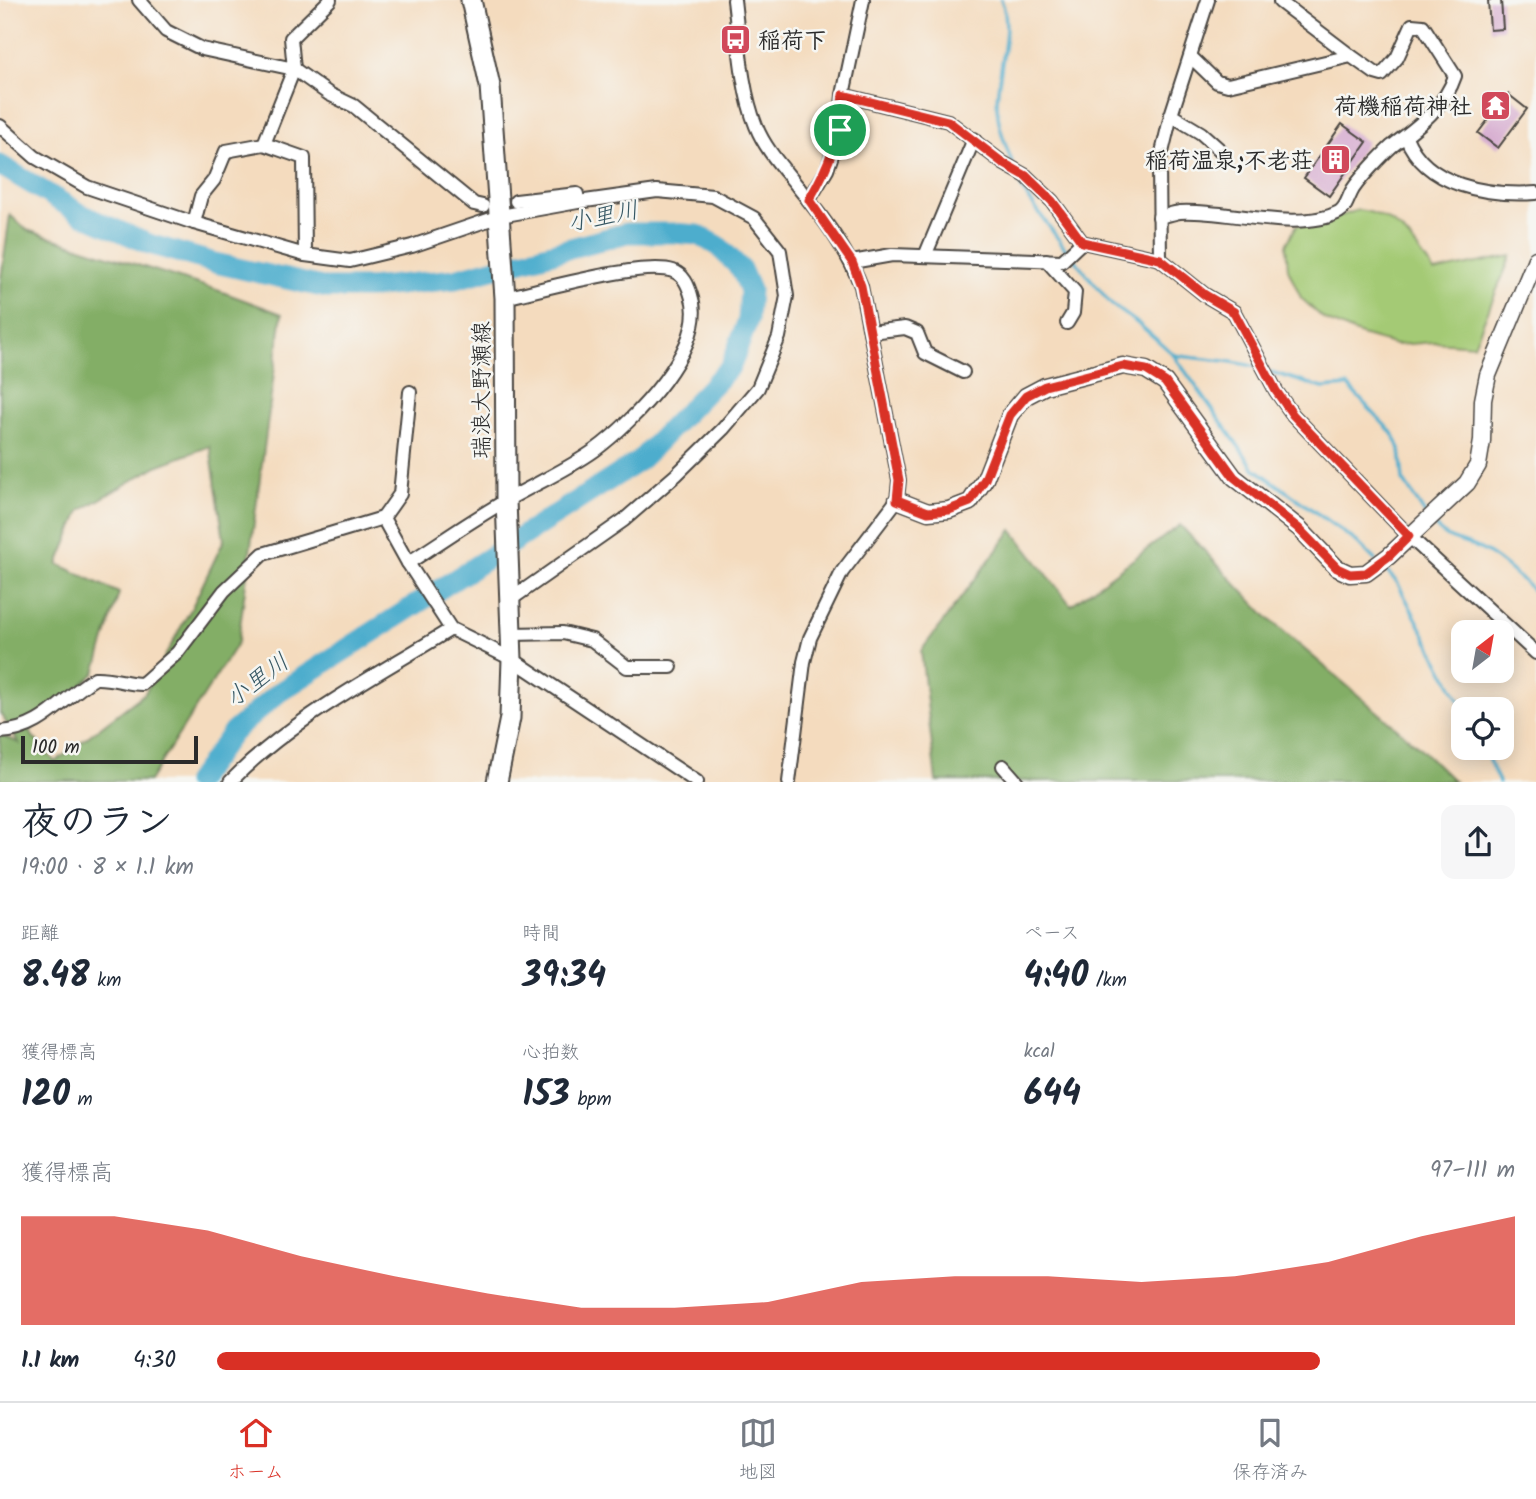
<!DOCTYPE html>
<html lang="ja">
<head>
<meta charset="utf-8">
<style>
	:root { --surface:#fff; --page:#f6f6f7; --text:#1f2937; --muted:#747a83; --line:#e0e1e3; --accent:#d93025 }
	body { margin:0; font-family:Kalam,"Klee One",sans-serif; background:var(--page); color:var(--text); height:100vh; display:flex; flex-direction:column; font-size:26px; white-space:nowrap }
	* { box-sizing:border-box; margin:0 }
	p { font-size:23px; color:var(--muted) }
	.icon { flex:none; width:38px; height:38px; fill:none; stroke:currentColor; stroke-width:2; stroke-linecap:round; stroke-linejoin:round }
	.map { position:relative; height:782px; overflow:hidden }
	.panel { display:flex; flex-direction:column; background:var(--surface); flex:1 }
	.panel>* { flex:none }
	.needle { width:46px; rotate:31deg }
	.tools { position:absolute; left:1451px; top:620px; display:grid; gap:14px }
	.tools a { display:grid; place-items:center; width:63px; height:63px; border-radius:14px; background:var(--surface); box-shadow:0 4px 18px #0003; font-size:35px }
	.scale { position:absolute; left:21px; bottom:18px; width:177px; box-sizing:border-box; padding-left:7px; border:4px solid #2b2b2b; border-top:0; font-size:19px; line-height:24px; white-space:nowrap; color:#2b2b2b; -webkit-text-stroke:5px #f6f6f2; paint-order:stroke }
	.pin { position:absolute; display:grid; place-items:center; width:60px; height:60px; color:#fff; margin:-30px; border:4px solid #fff; border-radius:50%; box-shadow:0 2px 7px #0007 }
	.round { display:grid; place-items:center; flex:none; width:74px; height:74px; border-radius:14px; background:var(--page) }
	.summary { display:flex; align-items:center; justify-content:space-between; height:119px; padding:0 21px }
	h1 { font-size:38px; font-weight:800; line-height:52px }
	.figures { display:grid; grid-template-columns:repeat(3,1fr); gap:10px; height:119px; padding:7px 21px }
	.figures div { display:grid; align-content:center }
	.figures b { font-size:35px; font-weight:800 }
	.figures small { font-size:19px; font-weight:400 }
	.figures p { font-size:19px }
	.chart { height:196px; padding:14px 21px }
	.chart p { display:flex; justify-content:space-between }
	.chart svg { width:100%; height:126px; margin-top:7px; fill:var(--accent); opacity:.7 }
	ul { padding:0 21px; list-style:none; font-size:23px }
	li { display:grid; grid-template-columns:112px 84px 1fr; align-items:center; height:52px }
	li i { height:18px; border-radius:9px; background:var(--accent) }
	.tabs { display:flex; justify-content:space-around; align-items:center; height:98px; border-top:2px solid var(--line); background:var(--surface); font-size:19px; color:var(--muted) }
	.tabs a { display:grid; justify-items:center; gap:4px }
	.tabs .active { color:var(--accent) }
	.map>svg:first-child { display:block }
	.green { fill:#a4ca75; stroke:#687a50; stroke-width:2 }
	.forest { fill:#83ae66; stroke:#576c48; stroke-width:2; fill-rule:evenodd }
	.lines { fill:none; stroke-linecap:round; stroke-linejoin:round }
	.stream { stroke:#4eadcd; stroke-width:3.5 }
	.river { stroke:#4eadcd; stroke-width:21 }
	.building { fill:#d3a4cc }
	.minor-casing { stroke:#494541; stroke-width:16 }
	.tertiary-casing { stroke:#494541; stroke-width:19 }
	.primary-casing { stroke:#494541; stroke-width:23 }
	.minor { stroke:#fff; stroke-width:12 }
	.tertiary { stroke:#fff; stroke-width:16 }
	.primary { stroke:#fff; stroke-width:19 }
	.route-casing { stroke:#fff; stroke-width:14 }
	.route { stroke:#d93025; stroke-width:9 }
	.labels { text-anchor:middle; stroke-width:5; stroke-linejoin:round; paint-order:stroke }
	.poi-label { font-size:23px; font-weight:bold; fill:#2b2b2b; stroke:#f6f6f2; text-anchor:end }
	.street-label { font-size:23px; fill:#2b2b2b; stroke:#f6f6f2 }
	.water-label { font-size:24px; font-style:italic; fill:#375864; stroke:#f6f6f2 }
</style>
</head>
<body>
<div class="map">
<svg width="1536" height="782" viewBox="0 0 1536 782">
	<rect width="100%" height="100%" fill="#f6f6f2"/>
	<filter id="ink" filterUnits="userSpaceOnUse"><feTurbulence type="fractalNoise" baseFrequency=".0143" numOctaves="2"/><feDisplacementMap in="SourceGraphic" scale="14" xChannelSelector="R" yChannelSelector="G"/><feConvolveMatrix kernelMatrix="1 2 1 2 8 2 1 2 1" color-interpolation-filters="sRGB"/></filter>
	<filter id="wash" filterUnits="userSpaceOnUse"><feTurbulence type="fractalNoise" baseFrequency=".00686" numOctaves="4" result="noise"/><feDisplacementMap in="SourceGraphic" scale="28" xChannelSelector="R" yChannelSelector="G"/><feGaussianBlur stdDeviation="1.57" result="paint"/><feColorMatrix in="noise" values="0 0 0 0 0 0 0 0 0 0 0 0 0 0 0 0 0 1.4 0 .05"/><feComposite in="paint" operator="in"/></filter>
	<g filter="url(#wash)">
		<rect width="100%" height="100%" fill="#f4dbbe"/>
		<path class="green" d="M1358 210C1398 215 1413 242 1434 272L1511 256 1474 345 1435 342 1396 345 1361 335 1325 320 1301 298 1288 269 1286 245 1297 225 1320 223Z"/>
		<g class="forest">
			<path d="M10 215 27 230 217 290 282 314 238 642 149 781H0V734L19 743 0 713V285ZM210 446 224 540 192 607 145 693 55 762 29 732 95 673 119 593 58 564 80 511 157 466Z"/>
			<polygon points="1180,525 1269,619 1420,748 1454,781 936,781 921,651 1012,530 1071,605"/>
		</g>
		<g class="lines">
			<g class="stream">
				<path d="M1001 0C1014 24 997 76 997 103 997 123 1005 144 1012 162"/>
				<polyline points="1017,176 1023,191 1067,251"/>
				<polyline points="1072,256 1111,304 1140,325 1173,354 1254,468 1357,542 1375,560"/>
				<path d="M1175 355C1204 360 1231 359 1260 368"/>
				<polyline points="1271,372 1323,388 1348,386 1394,435 1400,449 1403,480 1425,514"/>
				<path d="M1432 523C1449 544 1463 539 1484 551 1503 561 1520 579 1536 593"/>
				<polyline points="1383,568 1397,582 1464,709"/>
				<polyline points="1483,747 1499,782"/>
			</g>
			<polyline class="river" points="0,165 83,215 149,244 215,263 327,288 369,288 455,279 627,233 673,233 698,235 717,245 741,269 750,290 748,320 731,366 639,461 278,693 233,732 196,782"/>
		</g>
		<g id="blocks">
			<g class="building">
				<polygon points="1488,0 1501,0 1503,29 1490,30"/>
				<polygon points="1508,94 1527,109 1498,148 1478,133"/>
				<polygon points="1342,124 1367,142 1329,196 1304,178"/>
			</g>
		</g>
	</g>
	<g filter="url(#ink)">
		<use href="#blocks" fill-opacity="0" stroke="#494541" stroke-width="2"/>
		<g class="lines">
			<defs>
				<g id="minor">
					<polyline points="139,0 166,31 202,49 294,69 291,38 330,0"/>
					<path d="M734 0C739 40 741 89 756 126 765 149 783 168 798 187 823 218 847 249 861 286L899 480 897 500 842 572 810 638 804 662 789 782"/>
					<polyline points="1280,2 1351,56"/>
					<polyline points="843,95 948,121 1003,163 1026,176 1052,201 1082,242 1160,259 1205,295 1234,312 1276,391 1293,415 1409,536 1536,653"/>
					<polyline points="1171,115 1201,133 1220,150"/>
					<polyline points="0,126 35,157 87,187 194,223 305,255 350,261 412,246 500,216 578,202 657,191 713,196 754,218 780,251 787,296 779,337 758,388 723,429 676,475 624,520 510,600"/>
					<path d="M1406 137C1426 187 1489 196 1536 193"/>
					<polyline points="264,144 294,69 329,94 354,106 474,204 483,206"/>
					<polyline points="809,200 827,170 840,130 843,95 863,0"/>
					<polyline points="516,201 577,194 578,202"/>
					<path d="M1159 217C1165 216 1173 213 1180 212 1223 209 1300 233 1339 212 1347 207 1348 197 1353 189 1361 177 1381 156 1392 146 1417 127 1445 107 1455 76L1423 26 1412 25 1397 58 1382 75 1375 73 1351 56 1228 85 1217 82 1191 57"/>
					<polyline points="194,223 201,196 214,180 226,151 264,144 304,158 305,255"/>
					<polyline points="925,256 974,139"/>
					<polyline points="1160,259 1159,165 1171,115 1208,0"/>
					<polyline points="1046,260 1075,292 1073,313 1067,323"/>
					<polyline points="852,262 892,255 1062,261 1082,242"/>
					<polyline points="870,332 905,328 917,333 925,353 963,372"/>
					<polyline points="410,392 400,494 383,518 408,563 451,629 512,659 697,782"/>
					<path d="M408 563C441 542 473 519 507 500 537 483 567 470 595 450 633 422 709 346 691 295 688 285 684 275 673 271 644 261 539 290 505 298"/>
					<polyline points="511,634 563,633 592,640 627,667 671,667"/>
					<path d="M0 732C43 730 62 698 95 678 111 677 126 684 142 684L177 653 224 591 263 554 383 518"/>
					<polyline points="1003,766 1017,782"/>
					<path d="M230 782C292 718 376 676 451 629"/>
				</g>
				<polyline id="tertiary" points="897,500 928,512 949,510 970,502 985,479 1010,415 1026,396 1045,386 1123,366 1146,370 1165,382 1234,477 1299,528 1337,568 1350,574 1366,573 1389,556 1467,483 1478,465 1482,441 1483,400 1488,375 1536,259"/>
				<polyline id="primary" points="471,0 490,86 505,298 506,500 512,659 510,718 497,782"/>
			</defs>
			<use href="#minor" class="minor-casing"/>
			<use href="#tertiary" class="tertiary-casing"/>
			<use href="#primary" class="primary-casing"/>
			<use href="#minor" class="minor"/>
			<use href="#tertiary" class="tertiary"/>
			<use href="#primary" class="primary"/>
		</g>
	</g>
	<g class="lines" filter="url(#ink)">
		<defs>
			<path id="route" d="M843 95 948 121 1003 163 1026 176 1052 201 1082 242 1160 259 1205 295 1234 312 1276 391 1293 415 1409 536 1389 556 1366 573 1350 574 1337 568 1298 528 1234 477 1165 382 1146 370 1123 366 1045 386 1026 396 1010 415 985 479 970 502 949 510 928 512 897 500 899 480 861 286 852 262 809 200C831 162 839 139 843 95Z"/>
		</defs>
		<use href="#route" class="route-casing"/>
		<use href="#route" class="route"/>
	</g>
	<defs>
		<symbol id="bus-square" viewBox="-11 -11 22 22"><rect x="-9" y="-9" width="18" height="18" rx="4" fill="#d1495b" stroke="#f6f6f2"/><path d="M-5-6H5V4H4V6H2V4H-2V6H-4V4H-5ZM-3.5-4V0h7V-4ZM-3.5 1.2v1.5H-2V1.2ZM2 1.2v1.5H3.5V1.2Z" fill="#fff"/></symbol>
		<symbol id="temple-square" viewBox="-11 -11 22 22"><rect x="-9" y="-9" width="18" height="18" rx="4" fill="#d1495b" stroke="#f6f6f2"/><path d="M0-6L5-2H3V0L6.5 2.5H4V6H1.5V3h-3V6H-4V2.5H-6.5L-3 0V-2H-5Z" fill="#fff"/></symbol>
		<symbol id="building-square" viewBox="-11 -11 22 22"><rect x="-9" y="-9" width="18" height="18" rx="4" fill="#d1495b" stroke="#f6f6f2"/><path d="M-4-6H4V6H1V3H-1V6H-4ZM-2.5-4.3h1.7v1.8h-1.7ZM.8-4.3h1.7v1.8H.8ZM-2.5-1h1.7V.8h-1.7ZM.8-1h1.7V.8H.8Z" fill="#fff"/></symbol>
	</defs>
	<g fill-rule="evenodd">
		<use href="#bus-square" x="718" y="22" width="35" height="35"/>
		<use href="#temple-square" x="1478" y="88" width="35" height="35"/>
		<use href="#building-square" x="1318" y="142" width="35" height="35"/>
	</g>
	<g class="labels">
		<g class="poi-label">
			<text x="758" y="48" text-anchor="start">稲荷下</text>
			<text x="1472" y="114">荷機稲荷神社</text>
			<text x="1313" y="168">稲荷温泉;不老荘</text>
		</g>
		<g class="street-label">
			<text transform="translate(481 390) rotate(-90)" y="8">瑞浪大野瀬線</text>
		</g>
		<g class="water-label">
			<text transform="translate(603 216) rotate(-11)" y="8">小里川</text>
			<text transform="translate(257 680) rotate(-37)" y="8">小里川</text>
		</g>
	</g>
</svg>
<div class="tools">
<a><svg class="needle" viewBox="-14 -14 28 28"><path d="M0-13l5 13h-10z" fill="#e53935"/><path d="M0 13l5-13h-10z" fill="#747a83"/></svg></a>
<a><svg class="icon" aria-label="locate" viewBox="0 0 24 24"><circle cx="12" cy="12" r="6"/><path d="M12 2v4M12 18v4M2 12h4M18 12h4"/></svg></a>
</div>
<div class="scale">100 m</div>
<div class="pin" style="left:840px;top:130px;background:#1e9e55"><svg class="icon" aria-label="arrive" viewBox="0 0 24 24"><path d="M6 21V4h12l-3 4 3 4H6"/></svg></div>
</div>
<section class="panel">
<div class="summary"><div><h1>夜のラン</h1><p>19:00 · 8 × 1.1 km</p></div><a class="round"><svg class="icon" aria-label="share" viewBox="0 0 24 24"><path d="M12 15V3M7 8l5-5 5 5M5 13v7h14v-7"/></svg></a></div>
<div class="figures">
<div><p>距離</p><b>8.48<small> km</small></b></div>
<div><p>時間</p><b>39:34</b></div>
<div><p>ペース</p><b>4:40<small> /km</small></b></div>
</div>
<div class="figures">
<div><p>獲得標高</p><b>120<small> m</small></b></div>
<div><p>心拍数</p><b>153<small> bpm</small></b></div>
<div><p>kcal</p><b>644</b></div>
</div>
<div class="chart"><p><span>獲得標高</span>97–111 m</p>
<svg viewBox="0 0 160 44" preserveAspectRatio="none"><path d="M0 44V6L10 6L20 11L30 20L40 27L50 33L60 38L70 38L80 36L90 29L100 27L110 27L120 29L130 27L140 22L150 13L160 6V44z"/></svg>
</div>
<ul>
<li><b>1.1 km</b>4:30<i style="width:85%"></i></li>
</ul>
</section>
<nav class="tabs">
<a class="active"><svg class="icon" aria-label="home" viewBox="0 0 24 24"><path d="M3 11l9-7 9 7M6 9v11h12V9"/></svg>ホーム</a>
<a><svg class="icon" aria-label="map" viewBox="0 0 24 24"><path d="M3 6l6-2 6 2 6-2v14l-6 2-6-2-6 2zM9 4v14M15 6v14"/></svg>地図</a>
<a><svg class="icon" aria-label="saved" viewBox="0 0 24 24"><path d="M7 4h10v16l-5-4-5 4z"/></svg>保存済み</a>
</nav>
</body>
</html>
